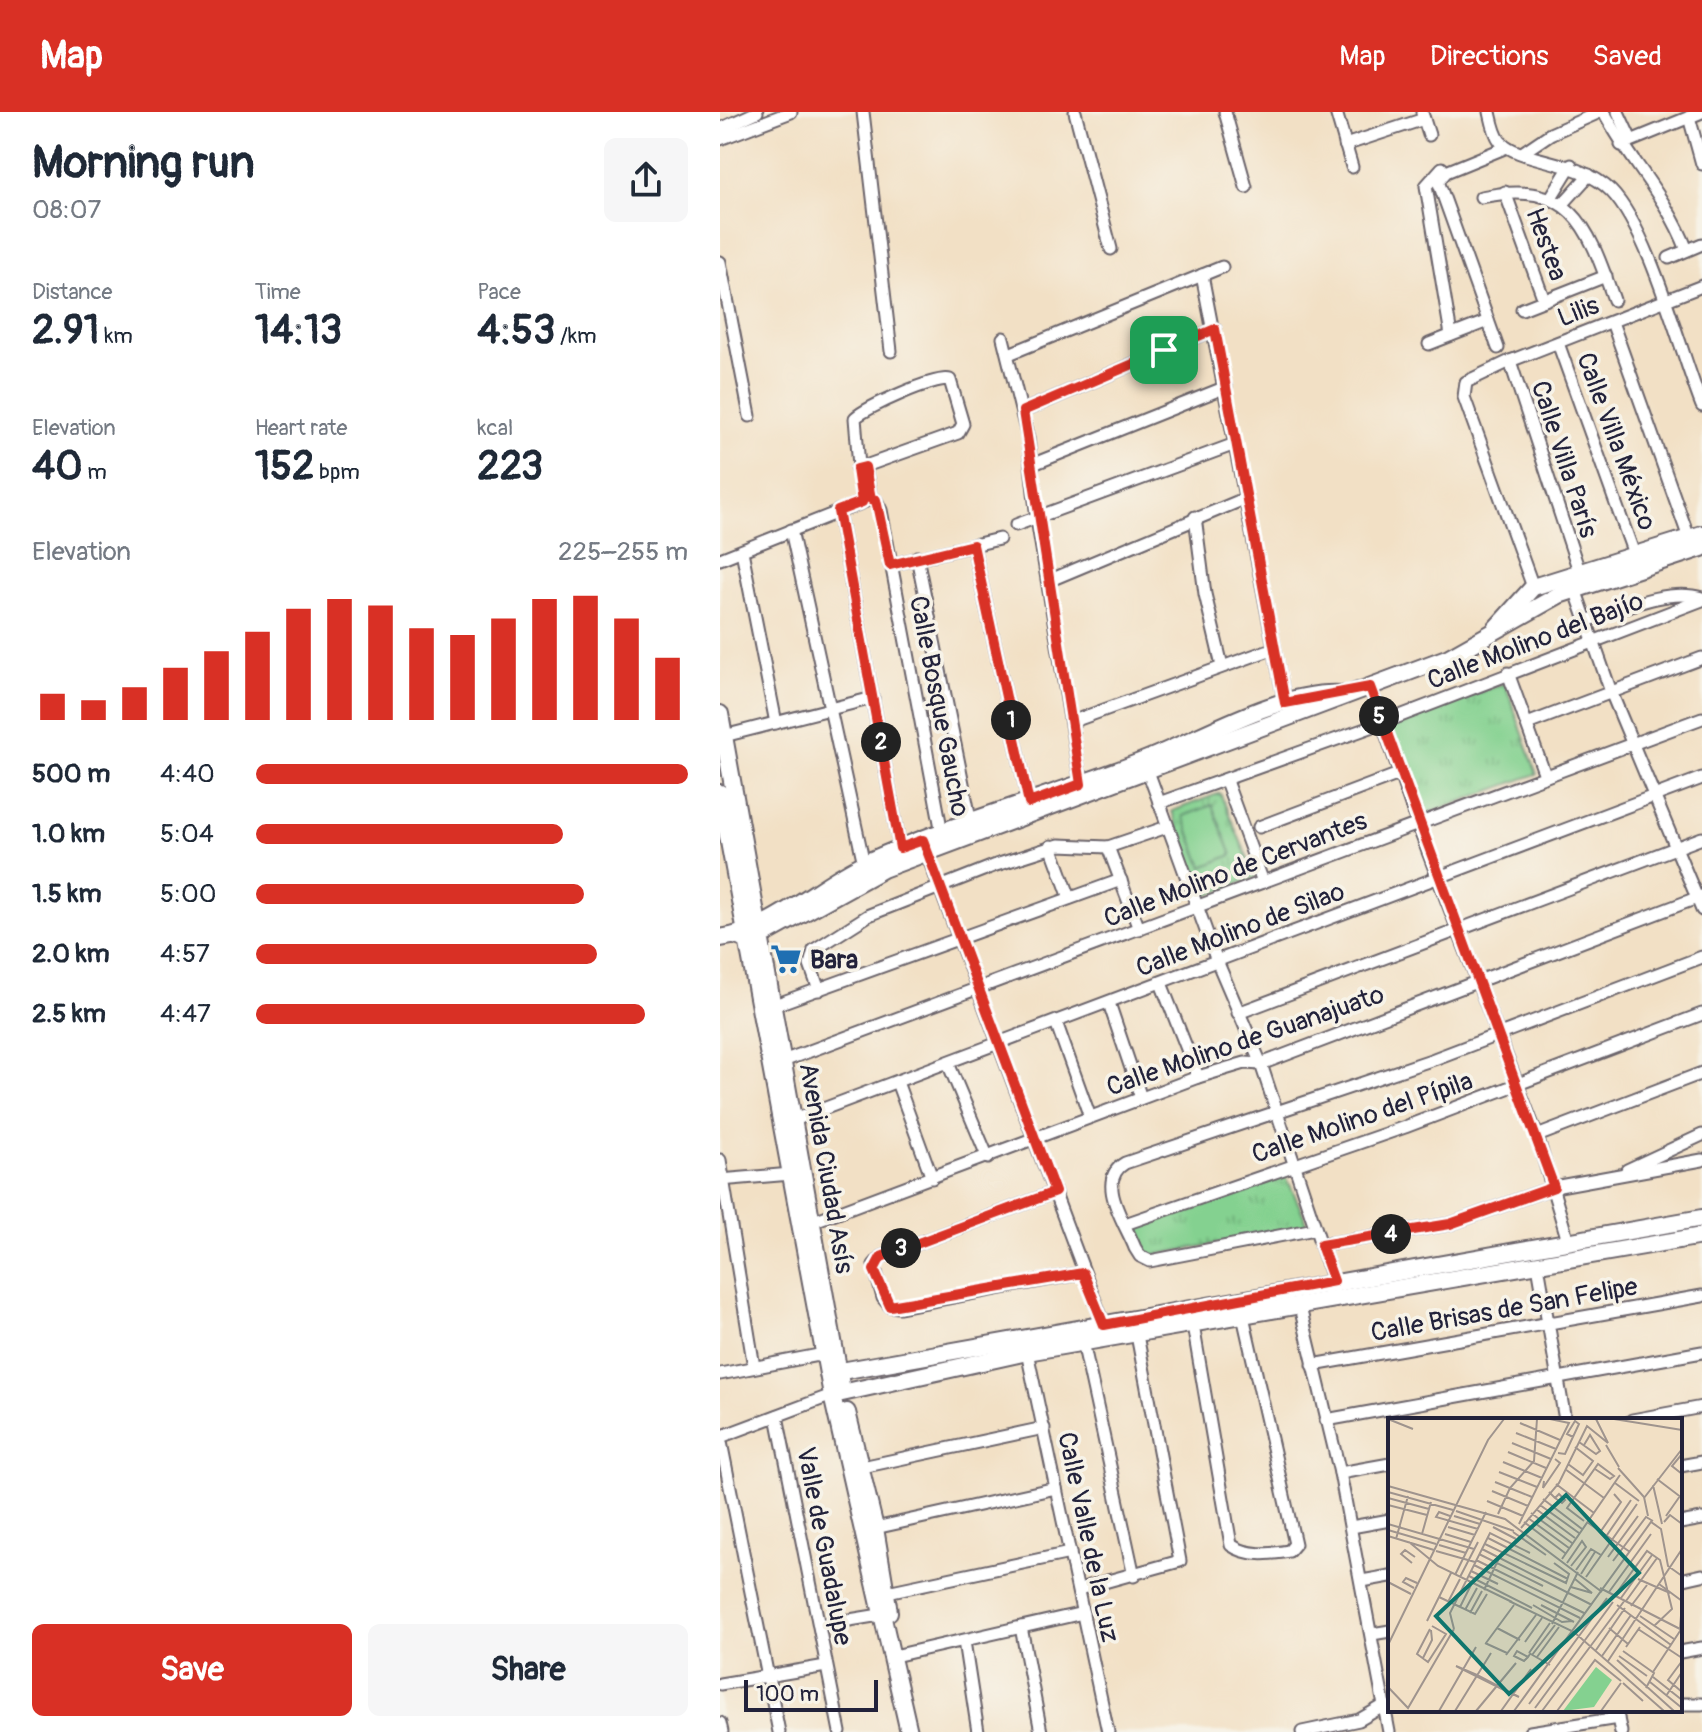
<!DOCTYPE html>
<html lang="en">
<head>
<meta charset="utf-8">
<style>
	:root { --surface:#fff; --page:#f6f6f7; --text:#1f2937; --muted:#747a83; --accent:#d93025 }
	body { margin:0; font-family:Pangolin,sans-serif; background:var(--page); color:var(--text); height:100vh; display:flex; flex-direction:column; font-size:30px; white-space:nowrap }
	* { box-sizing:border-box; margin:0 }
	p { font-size:26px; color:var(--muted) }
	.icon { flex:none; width:44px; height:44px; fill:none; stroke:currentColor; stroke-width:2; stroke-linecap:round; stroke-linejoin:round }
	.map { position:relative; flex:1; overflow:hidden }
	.drawer { display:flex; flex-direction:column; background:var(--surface); width:720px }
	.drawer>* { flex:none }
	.scale { position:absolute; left:24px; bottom:20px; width:134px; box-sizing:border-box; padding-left:8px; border:4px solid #22223b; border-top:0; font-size:22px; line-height:28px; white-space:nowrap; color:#22223b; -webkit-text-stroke:6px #f7f3e8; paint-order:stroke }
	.pin { position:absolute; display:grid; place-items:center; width:68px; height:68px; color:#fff; margin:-34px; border-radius:16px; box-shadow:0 4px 12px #0006 }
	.km { position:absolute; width:40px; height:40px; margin:-20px; border-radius:50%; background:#222; color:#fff; font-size:22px; line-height:40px; text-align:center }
	.round { display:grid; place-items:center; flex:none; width:84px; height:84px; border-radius:12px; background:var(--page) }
	.overview { display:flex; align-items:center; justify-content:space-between; height:136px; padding:0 32px }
	h1 { font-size:44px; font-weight:700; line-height:60px }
	.metrics { display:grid; grid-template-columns:repeat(3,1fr); gap:12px; height:136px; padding:8px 32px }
	.metrics div { display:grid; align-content:center }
	.metrics b { font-size:40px; font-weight:700 }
	.metrics small { font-size:22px; font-weight:400 }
	.metrics p { font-size:22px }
	.chart { height:224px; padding:16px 32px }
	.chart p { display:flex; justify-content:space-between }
	.chart svg { width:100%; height:144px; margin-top:8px; stroke:var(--accent); stroke-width:6 }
	.action { display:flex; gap:16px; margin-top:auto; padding:16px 32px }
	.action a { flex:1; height:92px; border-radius:12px; background:var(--accent); color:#fff; font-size:32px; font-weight:700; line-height:92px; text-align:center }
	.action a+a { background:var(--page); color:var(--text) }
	ul { padding:0 32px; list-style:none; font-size:26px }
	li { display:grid; grid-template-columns:128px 96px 1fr; align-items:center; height:60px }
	li i { height:20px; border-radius:10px; background:var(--accent) }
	header { display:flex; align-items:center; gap:48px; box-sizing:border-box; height:112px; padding:0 40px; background:var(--accent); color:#fff }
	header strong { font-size:38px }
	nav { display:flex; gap:44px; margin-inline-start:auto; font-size:28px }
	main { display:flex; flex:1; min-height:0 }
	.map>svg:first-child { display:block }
	.grass { fill:url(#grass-tufts); stroke:#537a66; stroke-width:2 }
	.pitch { fill:#84d190; stroke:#537a66; stroke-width:2 }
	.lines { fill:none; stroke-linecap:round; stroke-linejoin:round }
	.street-casing { stroke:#6b646b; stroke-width:15 }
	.secondary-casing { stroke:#6b646b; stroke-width:20 }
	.street { stroke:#fff; stroke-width:11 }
	.secondary { stroke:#fff; stroke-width:16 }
	.route-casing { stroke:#fff; stroke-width:16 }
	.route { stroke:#d93025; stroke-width:10 }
	.labels { text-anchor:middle; stroke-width:7; stroke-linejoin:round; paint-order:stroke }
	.street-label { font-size:26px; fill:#22223b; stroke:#f7f3e8 }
	.poi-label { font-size:26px; font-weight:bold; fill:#22223b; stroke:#f7f3e8; text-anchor:start }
	.inset-road { fill:none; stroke:#9f948e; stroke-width:2 }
	.view { fill:#0f766e; fill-opacity:0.15; stroke:#0f766e; stroke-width:4 }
	.inset-edge { fill:none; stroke:#22223b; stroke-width:4 }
</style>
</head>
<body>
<header>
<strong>Map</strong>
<nav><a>Map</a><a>Directions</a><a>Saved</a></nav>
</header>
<main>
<section class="drawer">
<div class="overview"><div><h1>Morning run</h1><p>08:07</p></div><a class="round"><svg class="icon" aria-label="share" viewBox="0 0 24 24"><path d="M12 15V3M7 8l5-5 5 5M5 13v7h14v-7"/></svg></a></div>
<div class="metrics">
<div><p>Distance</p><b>2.91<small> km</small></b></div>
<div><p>Time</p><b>14:13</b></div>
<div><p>Pace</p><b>4:53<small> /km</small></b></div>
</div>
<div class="metrics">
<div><p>Elevation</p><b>40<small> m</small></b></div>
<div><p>Heart rate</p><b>152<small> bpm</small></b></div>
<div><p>kcal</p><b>223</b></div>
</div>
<div class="chart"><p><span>Elevation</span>225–255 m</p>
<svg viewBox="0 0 160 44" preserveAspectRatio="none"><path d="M5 44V36M15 44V38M25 44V34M35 44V28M45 44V23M55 44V17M65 44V10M75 44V7M85 44V9M95 44V16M105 44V18M115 44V13M125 44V7M135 44V6M145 44V13M155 44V25"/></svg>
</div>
<ul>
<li><b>500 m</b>4:40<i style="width:100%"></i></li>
<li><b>1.0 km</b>5:04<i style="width:71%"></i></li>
<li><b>1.5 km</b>5:00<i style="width:76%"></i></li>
<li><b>2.0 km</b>4:57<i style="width:79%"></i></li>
<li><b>2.5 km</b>4:47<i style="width:90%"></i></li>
</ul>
<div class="action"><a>Save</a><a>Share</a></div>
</section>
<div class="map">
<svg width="982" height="1620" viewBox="0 0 982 1620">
	<defs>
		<pattern id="grass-tufts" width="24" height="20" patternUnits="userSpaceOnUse" patternTransform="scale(2)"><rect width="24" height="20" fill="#84d190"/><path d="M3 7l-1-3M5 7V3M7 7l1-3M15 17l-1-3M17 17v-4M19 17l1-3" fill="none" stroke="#72b37d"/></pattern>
	</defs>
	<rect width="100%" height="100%" fill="#f7f3e8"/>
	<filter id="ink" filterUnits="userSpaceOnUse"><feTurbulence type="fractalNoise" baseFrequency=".0125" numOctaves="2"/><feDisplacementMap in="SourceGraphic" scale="16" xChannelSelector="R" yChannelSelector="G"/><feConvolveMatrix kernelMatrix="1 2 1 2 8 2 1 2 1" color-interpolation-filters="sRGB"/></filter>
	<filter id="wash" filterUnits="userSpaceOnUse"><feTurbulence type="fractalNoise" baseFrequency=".006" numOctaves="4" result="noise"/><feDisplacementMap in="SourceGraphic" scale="32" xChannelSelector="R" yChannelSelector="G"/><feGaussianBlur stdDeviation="1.8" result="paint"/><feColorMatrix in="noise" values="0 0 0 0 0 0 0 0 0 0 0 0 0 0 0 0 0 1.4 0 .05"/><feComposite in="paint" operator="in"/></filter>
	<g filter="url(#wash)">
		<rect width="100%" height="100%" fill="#f2e0c5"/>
		<g class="grass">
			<polygon points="785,571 817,662 698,705 665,614"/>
			<polygon points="500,681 536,765 480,787 452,699"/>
			<polygon points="566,1064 589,1115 423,1145 413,1114"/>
		</g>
		<polygon class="pitch" points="492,693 512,743 483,755 463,704"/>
	</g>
	<g filter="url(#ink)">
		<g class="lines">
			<defs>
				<g id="street">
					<polyline points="143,0 171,239"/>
					<polyline points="355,0 391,137"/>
					<polyline points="505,0 526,75"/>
					<polyline points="616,0 632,55"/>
					<path d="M770 0C772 9 774 21 780 29 800 51 858 46 891 79 930 119 960 239 982 294"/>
					<path d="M884 0C911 51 945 82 967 138"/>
					<polyline points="898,0 911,28"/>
					<polyline points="702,1 709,23"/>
					<polyline points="969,5 982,52"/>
					<polyline points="0,17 37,0"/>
					<polyline points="0,27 71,0"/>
					<polyline points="625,33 704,7"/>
					<polyline points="901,33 982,0"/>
					<polyline points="802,41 830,22 880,0"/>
					<polyline points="722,56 706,74 731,223"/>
					<polyline points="785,80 824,188"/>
					<path d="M761 85C853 66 868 115 894 188"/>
					<polyline points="830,87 851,53"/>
					<polyline points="842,93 869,63"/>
					<polyline points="949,146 982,132"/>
					<polyline points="0,150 30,304"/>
					<polyline points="482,163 565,591"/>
					<polyline points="802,197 886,164"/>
					<polyline points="892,210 969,426"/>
					<polyline points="283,226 308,326 317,407 361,672"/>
					<polyline points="838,231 914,442"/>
					<polyline points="709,232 768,209"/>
					<polyline points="778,236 718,69 726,60 787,35"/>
					<polyline points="289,242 502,155"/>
					<polyline points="790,249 859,459"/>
					<polyline points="303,299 495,217"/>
					<polyline points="311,353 506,275"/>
					<polyline points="145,355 151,387"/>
					<path d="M137 357 238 321 243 312 230 268C217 263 147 295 135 306L142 390"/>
					<polyline points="151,387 156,388 161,398 222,721"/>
					<polyline points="118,399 180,736"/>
					<polyline points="475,405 485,482 502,554"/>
					<polyline points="296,413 515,332"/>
					<polyline points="71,418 144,752"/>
					<polyline points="253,433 309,691"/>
					<polyline points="22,439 56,611"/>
					<polyline points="197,445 251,711"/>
					<polyline points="0,447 146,389"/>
					<polyline points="170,453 279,427"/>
					<polyline points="328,469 524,387"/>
					<polyline points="813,475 744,285 746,270 790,249 982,174"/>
					<polyline points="855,477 891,580 982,798"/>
					<path d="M866 509C900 498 947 475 982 486"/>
					<polyline points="788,561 825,663"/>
					<polyline points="650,575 697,711 817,1024 848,1129"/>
					<polyline points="351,610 552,537"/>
					<polyline points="807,612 982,546"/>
					<polyline points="4,624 153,586"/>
					<polyline points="426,654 497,849 541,952 615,1175"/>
					<polyline points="506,669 543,770"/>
					<polyline points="439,691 662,611 982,488"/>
					<polyline points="539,715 679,662"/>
					<polyline points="331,734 350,786"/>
					<polyline points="388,735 419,817"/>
					<polyline points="205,736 386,1218"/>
					<polyline points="441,871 478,965"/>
					<polyline points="99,878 90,853 94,838 149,803 276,753 339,733 388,735 447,715"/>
					<polyline points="389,891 421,986"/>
					<polyline points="52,894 401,768"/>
					<polyline points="518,901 982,726"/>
					<polyline points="336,910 370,1005"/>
					<polyline points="63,949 982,606"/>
					<polyline points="228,951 268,1046"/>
					<polyline points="177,970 212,1066"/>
					<polyline points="74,1008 982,666"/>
					<polyline points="817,1024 982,961"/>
					<polyline points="0,1048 34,1255"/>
					<polyline points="907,1058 982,1023"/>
					<polyline points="0,1068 71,1062"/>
					<polyline points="335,1080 161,1145 154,1153 163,1186 170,1194 179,1195 363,1161"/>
					<polyline points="86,1112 478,965 525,951 541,952 982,784"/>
					<polyline points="405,1112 685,1015 982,902"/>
					<path d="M595 1117 430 1149 420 1144 415 1136C406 1112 374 1069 405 1051L714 947 982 845"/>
					<polyline points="601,1133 730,1112 834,1075 982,1048"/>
					<polyline points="818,1153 845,1308"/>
					<polyline points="580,1195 620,1361 669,1620"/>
					<path d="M473 1213 511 1433C528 1445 551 1442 569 1439L575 1432 523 1204"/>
					<polyline points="363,1230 414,1464"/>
					<polyline points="307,1240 388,1620"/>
					<polyline points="593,1253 982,1184"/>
					<polyline points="0,1262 104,1242"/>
					<polyline points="57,1304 120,1620"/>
					<polyline points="606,1308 982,1240"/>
					<polyline points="912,1308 982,1295"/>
					<polyline points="0,1325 59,1620"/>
					<polyline points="0,1325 112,1283"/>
					<polyline points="960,1354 982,1350"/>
					<polyline points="142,1355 324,1316"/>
					<polyline points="620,1361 670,1352"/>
					<polyline points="960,1411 982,1407"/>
					<polyline points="631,1415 670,1408"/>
					<polyline points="155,1416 336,1376"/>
					<polyline points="960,1468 982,1463"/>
					<polyline points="642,1469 670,1464"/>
					<polyline points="359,1477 460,1449 417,1223"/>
					<polyline points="167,1480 350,1441"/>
					<polyline points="99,1513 166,1502"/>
					<polyline points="301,1515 321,1620"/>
					<polyline points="652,1522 670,1519"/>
					<polyline points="244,1529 258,1620"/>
					<polyline points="960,1540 982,1536"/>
					<polyline points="174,1544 363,1501"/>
					<polyline points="0,1572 106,1554"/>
					<polyline points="960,1592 982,1592"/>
					<polyline points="896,1598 901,1620"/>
					<polyline points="0,1611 2,1620"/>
					<polyline points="582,1620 639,1608 665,1593"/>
					<polyline points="810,1620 898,1606"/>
				</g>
				<g id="secondary">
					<polyline points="776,516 813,475 982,422"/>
					<polyline points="0,602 121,1273"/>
					<polyline points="0,681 112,1283 189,1620"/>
					<polyline points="15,824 28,828 40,825 163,757 729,545 839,483 982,436"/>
					<path d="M0 826C52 819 98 773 145 751 233 711 329 685 420 650 479 628 556 579 620 582"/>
					<polyline points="110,1261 982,1106"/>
					<polyline points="113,1283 307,1240 982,1124"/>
					<polyline points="127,1300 155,1416 169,1500"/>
				</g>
			</defs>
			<use href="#street" class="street-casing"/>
			<use href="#secondary" class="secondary-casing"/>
			<use href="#street" class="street"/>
			<use href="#secondary" class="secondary"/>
		</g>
	</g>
	<g class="lines" filter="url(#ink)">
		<defs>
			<polygon id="route" points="495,217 565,591 650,575 834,1075 730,1112 601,1133 614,1169 384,1213 363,1161 170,1194 154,1158 161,1145 335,1080 203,728 180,736 118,399 142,390 137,357 145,355 151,387 156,388 170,453 253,433 309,691 361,672 303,299"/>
		</defs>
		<use href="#route" class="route-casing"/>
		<use href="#route" class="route"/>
	</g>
	<defs>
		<symbol id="supermarket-bare" viewBox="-9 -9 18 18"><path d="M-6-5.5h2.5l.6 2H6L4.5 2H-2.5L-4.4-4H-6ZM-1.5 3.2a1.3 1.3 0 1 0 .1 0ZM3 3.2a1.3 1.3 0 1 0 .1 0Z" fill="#1f6fb2" stroke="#f7f3e8" stroke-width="2.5" paint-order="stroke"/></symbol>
	</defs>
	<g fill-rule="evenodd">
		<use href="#supermarket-bare" x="44" y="825" width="44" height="44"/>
	</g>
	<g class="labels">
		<g class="street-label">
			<text transform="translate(827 132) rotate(70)" y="9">Hestea</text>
			<text transform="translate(858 199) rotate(-21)" y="9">Lilis</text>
			<text transform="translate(897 329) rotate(70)" y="9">Calle Villa México</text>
			<text transform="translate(845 347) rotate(72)" y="9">Calle Villa París</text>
			<text transform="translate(815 528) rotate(-21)" y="9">Calle Molino del Bajío</text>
			<text transform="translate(220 594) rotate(79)" y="9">Calle Bosque Gaucho</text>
			<text transform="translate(515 757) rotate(-21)" y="9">Calle Molino de Cervantes</text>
			<text transform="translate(520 817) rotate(-21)" y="9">Calle Molino de Silao</text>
			<text transform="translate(525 928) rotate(-19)" y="9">Calle Molino de Guanajuato</text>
			<text transform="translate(642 1005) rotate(-19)" y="9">Calle Molino del Pípila</text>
			<text transform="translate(107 1056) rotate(80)" y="9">Avenida Ciudad Asís</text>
			<text transform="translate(784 1197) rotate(-10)" y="9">Calle Brisas de San Felipe</text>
			<text transform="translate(369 1425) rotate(78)" y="9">Calle Valle de la Luz</text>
			<text transform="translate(105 1434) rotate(79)" y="9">Valle de Guadalupe</text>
		</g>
		<g class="poi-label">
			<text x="90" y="856">Bara</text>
		</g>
	</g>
	<g transform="translate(668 1306)">
		<rect width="294" height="294" fill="#f2e0c5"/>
		<path d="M208 249 224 262 206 289 175 293Z" fill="#84d190"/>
		<path class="inset-road" d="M0 1 25 11M226 1 294 12M132 5 172 22M128 15 168 31M191 24 208 36 212 33 202 17 196 27M124 25 163 41M218 27 231 49M120 34 158 50M170 35 177 36 191 6 187 3 179 16 185 19M294 36 284 48 294 56M115 44 154 60M180 46 195 57 205 43 187 29M230 50 256 79 260 98M177 51 216 80M111 54 149 69M269 61 294 80M156 63 155 70 172 45 167 41M107 64 144 79M227 65 251 83M168 66 206 95M265 67 274 106M0 68 117 101 214 174M104 73 140 88M0 74 65 92M161 74 167 80 174 85 177 82 171 76 167 80M0 80 41 91M256 80 294 31M155 81 194 111M99 83 135 98M0 87 39 97M152 87 191 115M148 91 187 120M68 93 126 113M143 95 184 125M110 96 122 70 146 43 149 1M62 98 51 94 48 99 90 111M66 98 92 106M278 98 292 78M140 100 181 130M196 103 179 90 210 46 226 58 222 61 207 51M136 104 177 135M199 104 242 134M276 104 282 97 294 106M0 106 86 131M131 106 181 5 162 1M60 109 87 117M105 109 128 121M133 110 171 65 199 8 220 25 208 1M0 112 48 126M213 113 233 84 226 76M125 114 158 137M34 116 43 84M57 116 83 124M219 117 243 82M0 118 46 132M100 120 180 161M8 121 20 78M21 124 50 148 124 184M97 126 178 165 181 156 166 145M51 127 78 135M94 131 204 187M48 133 87 144M91 136 155 168M220 139 250 98M174 141 232 57M88 142 196 195M225 143 258 99 265 103M24 145 13 136 17 132 27 139M179 145 194 123 198 129 183 148M86 147 192 200M188 152 203 131 213 137M83 153 110 166M193 156 207 134M67 157 98 94M81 158 144 190M72 159 90 124M198 159 249 86M250 161 282 175M0 164 23 176M271 166 294 183M183 169 204 175 187 161M26 170 15 164 18 160 29 165M212 170 294 212M96 172 113 136M221 174 263 116M227 177 259 133 272 142 284 191 266 208M51 179 87 196 99 176M233 180 264 137M121 183 186 214 276 293M238 183 269 140M60 184 72 161M145 187 174 204 184 203M153 187 186 204M229 187 283 227M243 188 259 167M72 189 83 167M77 192 89 170M82 195 94 173M252 198 286 221M39 203 63 155M164 206 190 154M109 210 132 222M221 210 240 226M292 210 294 185M42 211 29 236 40 244 58 216 44 208M66 211 62 195 102 115 142 135M250 211 294 240M137 224 154 200M97 225 119 235M98 225 126 187M0 227 100 22 116 1M238 229 252 209M208 232 237 190M235 233 266 255 258 270M141 235 162 247M141 235 162 205M118 237 148 197M144 237 167 207M214 238 243 197M231 238 259 258M140 239 129 233 126 238 136 243 140 239 142 236M149 239 171 209M35 240 44 222 43 212M229 242 286 293M220 243 294 131M294 243 280 262 294 274M68 248 89 257 131 279 118 273ZM265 254 294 210M265 259 294 282M262 264 294 290M235 265 255 283M0 269 20 290 66 211M278 278 294 254M141 286 219 180M147 290 225 184M51 293 88 229M67 293 103 235M88 293 128 245M113 293 143 251M126 293 263 104 273 111 280 148 294 158M154 293 237 182M169 293 207 242 233 263M213 293 233 265"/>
		<path class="view" d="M178 77 251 155 121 276 48 198Z"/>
		<rect width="294" height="294" class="inset-edge"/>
	</g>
</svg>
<div class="scale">100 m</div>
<div class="pin" style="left:444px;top:238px;background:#1e9e55"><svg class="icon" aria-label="arrive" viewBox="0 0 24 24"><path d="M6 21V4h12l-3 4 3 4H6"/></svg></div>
<b class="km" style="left:291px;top:608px">1</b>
<b class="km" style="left:161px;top:630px">2</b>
<b class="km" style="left:181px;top:1136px">3</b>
<b class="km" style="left:671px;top:1122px">4</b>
<b class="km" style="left:659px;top:604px">5</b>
</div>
</main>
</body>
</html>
